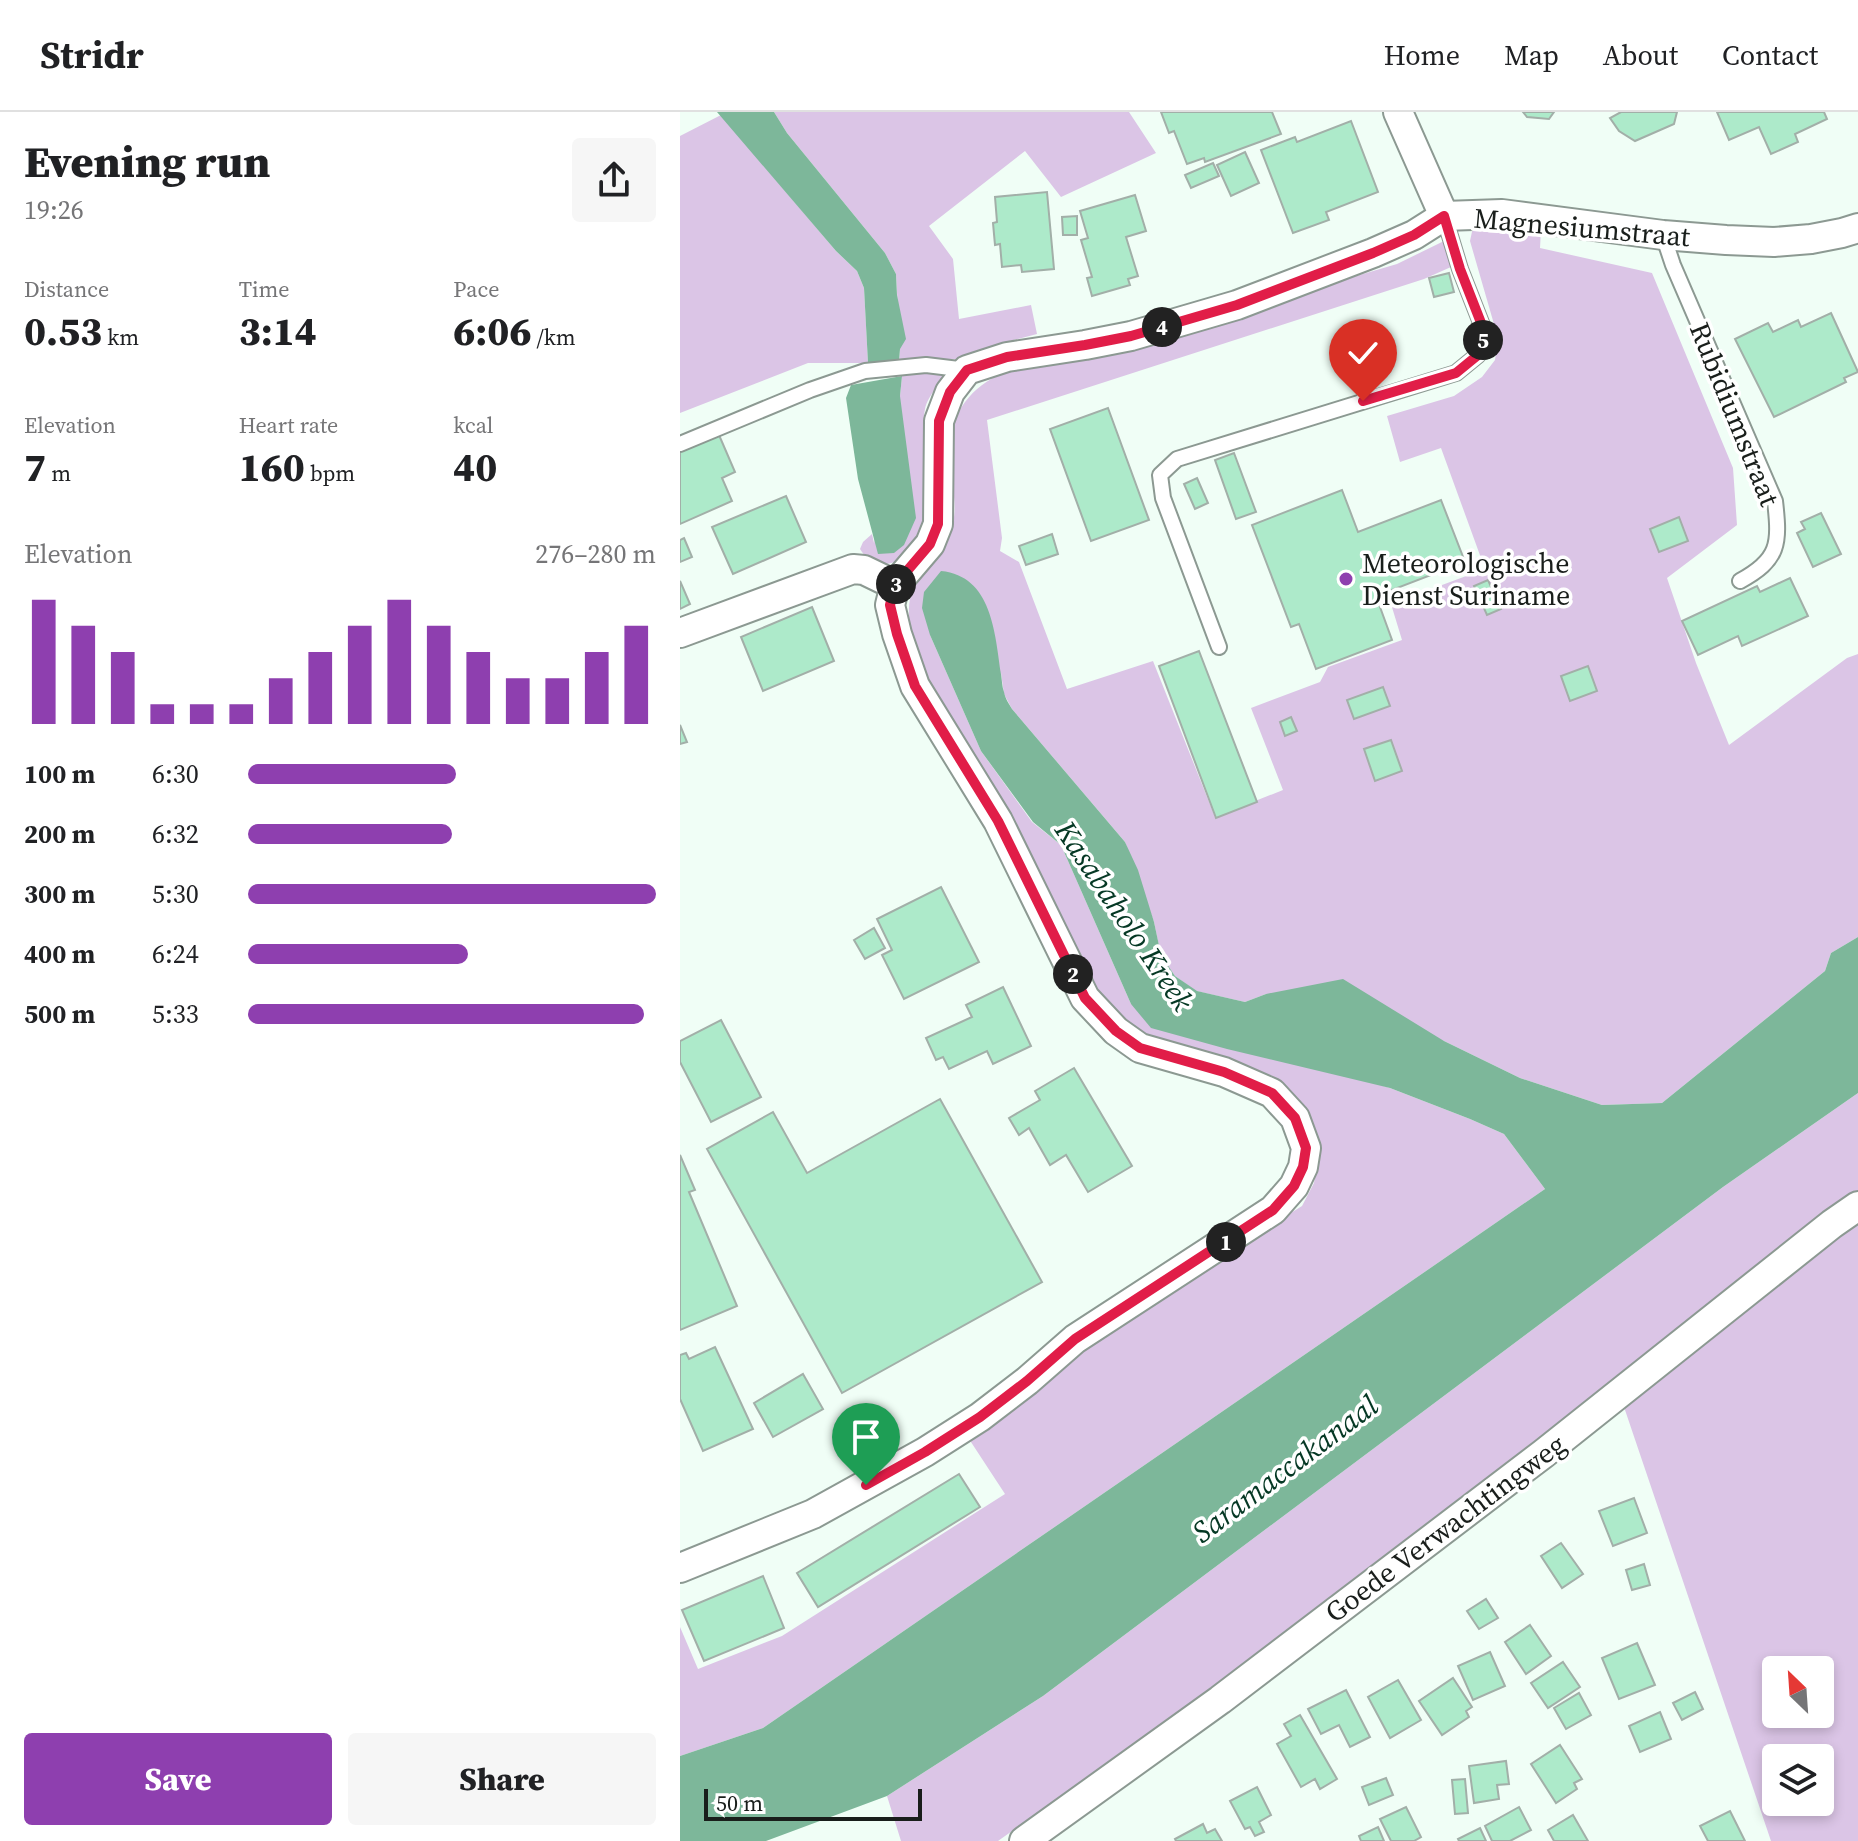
<!DOCTYPE html>
<html lang="en">
<head>
<meta charset="utf-8">
<style>
	:root { --surface:#fff; --page:#f6f6f6; --text:#202124; --muted:#757577; --line:#e0e0e0; --accent:#8e3faf }
	body { margin:0; font-family:"Source Serif 4",serif; background:var(--page); color:var(--text); height:100vh; display:flex; flex-direction:column; font-size:30px; white-space:nowrap }
	* { box-sizing:border-box; margin:0 }
	p { font-size:26px; color:var(--muted) }
	.icon { flex:none; width:44px; height:44px; fill:none; stroke:currentColor; stroke-width:2; stroke-linecap:round; stroke-linejoin:round }
	.map { position:relative; flex:1; overflow:hidden }
	.side { display:flex; flex-direction:column; background:var(--surface); width:680px }
	.side>* { flex:none }
	.needle { width:52px; rotate:335deg }
	.controls { position:absolute; left:1082px; top:1544px; display:grid; gap:16px }
	.controls a { display:grid; place-items:center; width:72px; height:72px; border-radius:8px; background:var(--surface); box-shadow:0 4px 12px #0003; font-size:40px }
	.scale { position:absolute; left:24px; bottom:20px; width:218px; box-sizing:border-box; padding-left:8px; border:4px solid #191e1b; border-top:0; font-size:22px; line-height:28px; white-space:nowrap; color:#191e1b; -webkit-text-stroke:6px #fff; paint-order:stroke }
	.pin { position:absolute; display:grid; place-items:center; width:68px; height:68px; color:#fff; margin:-82px -34px; border-radius:50% 50% 50% 0; rotate:-45deg; box-shadow:0 0 8px #0007 }
	.pin .icon { rotate:45deg }
	.km { position:absolute; width:40px; height:40px; margin:-20px; border-radius:50%; background:#222; color:#fff; font-size:22px; line-height:40px; text-align:center }
	.round { display:grid; place-items:center; flex:none; width:84px; height:84px; border-radius:8px; background:var(--page) }
	.head { display:flex; align-items:center; justify-content:space-between; height:136px; padding:0 24px }
	h1 { font-size:44px; font-weight:800; line-height:60px }
	.metrics { display:grid; grid-template-columns:repeat(3,1fr); gap:12px; height:136px; padding:8px 24px }
	.metrics div { display:grid; align-content:center }
	.metrics b { font-size:40px; font-weight:800 }
	.metrics small { font-size:22px; font-weight:400 }
	.metrics p { font-size:22px }
	.chart { height:224px; padding:16px 24px }
	.chart p { display:flex; justify-content:space-between }
	.chart svg { width:100%; height:144px; margin-top:8px; stroke:var(--accent); stroke-width:6 }
	.primary-button { display:flex; gap:16px; margin-top:auto; padding:16px 24px }
	.primary-button a { flex:1; height:92px; border-radius:8px; background:var(--accent); color:#fff; font-size:32px; font-weight:800; line-height:92px; text-align:center }
	.primary-button a+a { background:var(--page); color:var(--text) }
	ul { padding:0 24px; list-style:none; font-size:26px }
	li { display:grid; grid-template-columns:128px 96px 1fr; align-items:center; height:60px }
	li i { height:20px; border-radius:10px; background:var(--accent) }
	header { display:flex; align-items:center; gap:48px; box-sizing:border-box; height:112px; padding:0 40px; background:var(--surface); border-bottom:2px solid var(--line) }
	header strong { font-size:38px }
	nav { display:flex; gap:44px; margin-inline-start:auto; font-size:28px }
	main { display:flex; flex:1; min-height:0 }
	.map>svg:first-child { display:block }
	.green { fill:#dbc5e6; fill-rule:evenodd }
	.water { fill:#7db79a }
	.building { fill:#adeaca; stroke:#a2afa8; stroke-width:2 }
	.lines { fill:none; stroke-linecap:round; stroke-linejoin:round }
	.lane-casing { stroke:#8c9992; stroke-width:18 }
	.street-casing { stroke:#8c9992; stroke-width:32 }
	.lane { stroke:#fff; stroke-width:14 }
	.street { stroke:#fff; stroke-width:28 }
	.route-casing { stroke:#fff; stroke-width:16 }
	.route { stroke:#e11d48; stroke-width:10 }
	.poi-dot { fill:#8e3faf; stroke:#fff; stroke-width:3 }
	.labels { text-anchor:middle; stroke-width:7; stroke-linejoin:round; paint-order:stroke }
	.street-label { font-size:28px; fill:#191e1b; stroke:#fff }
	.poi-label { font-size:28px; fill:#191e1b; stroke:#fff; text-anchor:start }
	.water-label { font-size:30px; font-style:italic; fill:#053824; stroke:#fff }
</style>
</head>
<body>
<header>
<strong>Stridr</strong>
<nav><a>Home</a><a>Map</a><a>About</a><a>Contact</a></nav>
</header>
<main>
<section class="side">
<div class="head"><div><h1>Evening run</h1><p>19:26</p></div><a class="round"><svg class="icon" aria-label="share" viewBox="0 0 24 24"><path d="M12 15V3M7 8l5-5 5 5M5 13v7h14v-7"/></svg></a></div>
<div class="metrics">
<div><p>Distance</p><b>0.53<small> km</small></b></div>
<div><p>Time</p><b>3:14</b></div>
<div><p>Pace</p><b>6:06<small> /km</small></b></div>
</div>
<div class="metrics">
<div><p>Elevation</p><b>7<small> m</small></b></div>
<div><p>Heart rate</p><b>160<small> bpm</small></b></div>
<div><p>kcal</p><b>40</b></div>
</div>
<div class="chart"><p><span>Elevation</span>276–280 m</p>
<svg viewBox="0 0 160 44" preserveAspectRatio="none"><path d="M5 44V6M15 44V14M25 44V22M35 44V38M45 44V38M55 44V38M65 44V30M75 44V22M85 44V14M95 44V6M105 44V14M115 44V22M125 44V30M135 44V30M145 44V22M155 44V14"/></svg>
</div>
<ul>
<li><b>100 m</b>6:30<i style="width:51%"></i></li>
<li><b>200 m</b>6:32<i style="width:50%"></i></li>
<li><b>300 m</b>5:30<i style="width:100%"></i></li>
<li><b>400 m</b>6:24<i style="width:54%"></i></li>
<li><b>500 m</b>5:33<i style="width:97%"></i></li>
</ul>
<div class="primary-button"><a>Save</a><a>Share</a></div>
</section>
<div class="map">
<svg width="1178" height="1729" viewBox="0 0 1178 1729">
	<rect width="100%" height="100%" fill="#f0fef6"/>
	<g class="green">
		<polygon points="94,0 449,0 476,41 381,85 345,39 249,114 273,147 279,207 351,193 357,222 318,232 276,247 224,251 219,249 220,237 216,162 205,141 107,21"/>
		<polygon points="41,3 156,139 177,159 184,176 188,251 128,251 0,301 0,24"/>
		<path d="M805 109 861 118 860 136 972 161 1053 356 1057 413 987 466 1016 551 1049 633 1167 546 1178 542V825L1151 841 1145 859 982 991 922 993 840 966 764 929 586 882 565 890 516 879 495 864 481 844 474 810 445 730 332 597 324 582 321 561 250 523 301 639 352 710 381 733 451 892 710 976 790 1007 824 1022 865 1077 83 1616 0 1644V1515L18 1557 102 1524 325 1382 289 1327 398 1243 442 1207 622 1094 634 1071 639 1037 628 1006 469 930 441 910 416 880 238 552C231 525 222 494 237 468 248 447 268 434 273 411 276 398 274 386 273 373 272 359 270 344 271 330 273 294 297 271 329 258L585 195 666 167 717 152 764 129 768 139 771 155 744 167 307 308 322 426 320 439 339 450 387 577 473 549 535 705 603 678 571 596 640 570 648 555 722 528 711 492 805 457 761 336 720 350 707 304 774 284 802 265 815 248 818 226 790 129 793 115Z"/>
		<path d="M264 260C263 271 248 282 245 297 238 331 255 400 239 426 236 431 230 436 227 440 221 447 214 452 205 452 194 452 186 447 180 437L183 430 192 422 194 431 220 284 222 264 230 261Z"/>
		<polygon points="1178,981 1178,1080 593,1534 318,1729 221,1729 207,1684 363,1584 1043,1075"/>
		<path d="M1178 1108V1729H1091L944 1295ZM1096 1558H1140V1602H1096ZM1096 1646H1140V1690H1096Z"/>
	</g>
	<g class="water">
		<polygon points="37,0 94,0 107,21 205,141 216,162 217,183 226,227 220,237 219,249 188,251 184,176 177,159 156,139"/>
		<polygon points="222,264 220,284 236,406 224,433 214,441 198,442 178,367 166,286 171,273"/>
		<path d="M261 459C312 464 315 521 321 562 322 568 322 575 324 580 325 586 329 592 332 597L445 730 458 758 474 810 481 843 495 864 517 879 565 890 586 882 663 867 764 929 840 966 922 993 982 991 1145 859 1151 841 1178 825V981L1043 1075 363 1584 207 1684 86 1729H0V1644L83 1616 865 1077 824 1022 790 1007 710 976 547 937 471 916 451 892 381 733 353 710 301 639 250 523 242 496 244 480Z"/>
	</g>
	<g class="building">
		<polygon points="481,0 592,0 601,22 525,50 524,46 507,52 494,19 489,21"/>
		<polygon points="843,0 874,0 869,7 847,5"/>
		<polygon points="941,0 997,0 994,12 955,29 939,19 930,6"/>
		<polygon points="1037,0 1144,0 1147,7 1115,22 1118,30 1091,42 1079,15 1049,28"/>
		<polygon points="671,9 698,80 646,100 649,108 613,121 581,38 615,25 617,30"/>
		<polygon points="565,40 579,71 551,84 537,53"/>
		<polygon points="533,51 539,64 511,76 505,63"/>
		<polygon points="367,80 374,157 342,160 341,153 322,155 320,132 315,133 313,111 317,110 315,85"/>
		<polygon points="455,83 466,119 446,125 458,164 448,167 450,173 412,184 407,166 412,165 401,128 408,126 400,99"/>
		<polygon points="397,104 397,123 383,123 382,105"/>
		<polygon points="769,161 774,180 754,185 749,166"/>
		<polygon points="1151,201 1178,260 1164,266 1166,270 1094,305 1055,227 1088,211 1093,220 1118,208 1121,215"/>
		<polygon points="428,296 469,408 411,429 370,317"/>
		<polygon points="39,323 55,360 42,366 52,389 0,412 0,340"/>
		<polygon points="554,341 576,400 556,407 535,348"/>
		<polygon points="517,366 528,391 515,397 504,372"/>
		<polygon points="662,378 678,420 761,388 785,450 696,484 712,528 636,557 619,512 611,515 572,413"/>
		<polygon points="106,384 126,430 53,462 32,415"/>
		<polygon points="1141,401 1161,442 1133,455 1117,421 1125,417 1121,410"/>
		<polygon points="999,405 1008,429 979,440 970,417"/>
		<polygon points="372,422 378,442 346,453 339,434"/>
		<polygon points="4,426 12,445 0,450 0,428"/>
		<polygon points="1110,466 1128,504 1062,534 1058,524 1018,543 1002,509 1077,474 1080,480"/>
		<polygon points="808,468 821,497 807,503 794,474"/>
		<polygon points="0,469 10,492 0,497"/>
		<polygon points="132,495 154,549 83,579 61,525"/>
		<polygon points="519,539 577,690 536,706 479,554"/>
		<polygon points="908,554 917,579 890,589 881,564"/>
		<polygon points="703,575 710,594 674,607 667,588"/>
		<polygon points="611,605 617,619 605,624 600,610"/>
		<polygon points="0,613 7,630 0,632"/>
		<polygon points="711,628 722,659 695,669 684,637"/>
		<polygon points="261,775 299,850 224,887 202,843 212,838 197,807"/>
		<polygon points="194,816 205,836 185,847 174,828"/>
		<polygon points="323,875 351,934 313,952 307,939 269,957 263,945 256,948 246,926 292,905 286,893"/>
		<polygon points="41,908 81,985 31,1010 0,950 0,929"/>
		<polygon points="394,956 452,1054 408,1080 386,1043 370,1053 349,1016 339,1023 329,1006 360,988 355,979"/>
		<polygon points="260,987 362,1170 162,1281 27,1037 93,1000 127,1061"/>
		<polygon points="0,1043 15,1078 9,1080 57,1194 0,1218"/>
		<polygon points="35,1235 73,1317 23,1339 0,1287 0,1243 6,1241 9,1247"/>
		<polygon points="123,1262 143,1297 93,1325 74,1291"/>
		<polygon points="279,1362 300,1395 138,1495 117,1461"/>
		<polygon points="954,1386 967,1421 933,1434 919,1399"/>
		<polygon points="881,1431 903,1462 882,1476 861,1444"/>
		<polygon points="964,1452 970,1473 952,1478 946,1458"/>
		<polygon points="83,1464 104,1516 24,1549 2,1498"/>
		<polygon points="806,1487 818,1506 799,1517 787,1499"/>
		<polygon points="850,1513 871,1544 846,1562 825,1530"/>
		<polygon points="957,1531 975,1573 939,1587 922,1546"/>
		<polygon points="810,1540 825,1574 793,1588 778,1554"/>
		<polygon points="883,1550 900,1575 868,1596 851,1571"/>
		<polygon points="773,1566 792,1595 786,1599 789,1605 762,1623 739,1589"/>
		<polygon points="718,1568 741,1608 710,1626 688,1585"/>
		<polygon points="666,1578 690,1625 670,1635 659,1613 641,1622 628,1597"/>
		<polygon points="1015,1580 1023,1597 1002,1608 993,1591"/>
		<polygon points="899,1581 911,1603 886,1617 874,1596"/>
		<polygon points="980,1600 991,1627 960,1640 949,1614"/>
		<polygon points="620,1603 657,1667 640,1677 635,1667 621,1675 597,1632 611,1624 604,1612"/>
		<polygon points="880,1633 902,1667 894,1671 897,1677 876,1691 851,1652"/>
		<polygon points="826,1649 829,1672 817,1673 819,1687 794,1691 789,1654"/>
		<polygon points="706,1666 713,1683 689,1693 682,1675"/>
		<polygon points="785,1667 788,1701 775,1702 772,1668"/>
		<polygon points="577,1675 591,1703 579,1710 584,1720 575,1724 570,1715 565,1717 550,1689"/>
		<polygon points="726,1695 741,1725 734,1729 711,1729 700,1707"/>
		<polygon points="839,1695 851,1718 830,1729 812,1729 805,1714"/>
		<polygon points="1050,1699 1065,1729 1028,1729 1020,1714"/>
		<polygon points="893,1703 908,1729 874,1729 868,1718"/>
		<polygon points="523,1712 527,1721 535,1717 542,1729 496,1729 495,1727"/>
		<polygon points="698,1715 704,1729 681,1729 679,1724"/>
		<polygon points="800,1716 806,1729 779,1729 778,1727"/>
	</g>
	<g class="lines">
		<defs>
			<g id="lane">
				<path d="M983 123 993 153 1095 389C1100 432 1099 448 1060 469"/>
				<polyline points="0,332 130,278 185,259 246,253 287,258"/>
				<polyline points="539,535 483,386 480,363 497,347 776,261 798,243 805,221 780,157 764,104"/>
			</g>
			<g id="street">
				<polyline points="718,0 764,104"/>
				<polyline points="0,521 173,457 184,458 215,473"/>
				<polyline points="0,1456 133,1402 245,1340 300,1305 347,1269 395,1227 593,1098 614,1074 623,1055 626,1036 615,1006 592,981 544,960 460,936 436,919 405,886 318,709 235,574 217,522 210,493 215,473 250,432 258,412 259,309 270,280 287,258 327,245 405,233 451,224 557,193 693,141 734,123 764,104 822,102 983,123 1046,128 1094,130 1131,127 1162,121 1178,116"/>
				<polyline points="344,1729 540,1588 863,1342 1152,1112 1178,1094"/>
			</g>
		</defs>
		<use href="#lane" class="lane-casing"/>
		<use href="#street" class="street-casing"/>
		<use href="#lane" class="lane"/>
		<use href="#street" class="street"/>
	</g>
	<g class="lines">
		<defs>
			<polyline id="route" points="186,1373 245,1340 300,1305 347,1269 395,1227 593,1098 614,1074 623,1055 626,1036 615,1006 592,981 544,960 460,936 436,919 405,886 318,709 235,574 217,522 210,493 215,473 250,432 258,412 259,309 270,280 287,258 327,245 405,233 451,224 557,193 693,141 734,123 764,104 780,157 805,221 798,243 776,261 683,289"/>
		</defs>
		<use href="#route" class="route-casing"/>
		<use href="#route" class="route"/>
	</g>
	<circle class="poi-dot" cx="666" cy="467" r="8"/>
	<g class="labels">
		<g class="street-label">
			<text transform="translate(902 115) rotate(5)" y="10">Magnesiumstraat</text>
			<text transform="translate(1055 302) rotate(68)" y="10">Rubidiumstraat</text>
			<text transform="translate(765 1416) rotate(-37)" y="10">Goede Verwachtingweg</text>
		</g>
		<g class="poi-label">
			<text x="682" y="461">Meteorologische<tspan x="682" dy="32">Dienst Suriname</tspan></text>
		</g>
		<g class="water-label">
			<text transform="translate(444 804) rotate(56)" y="10">Kasabaholo Kreek</text>
			<text transform="translate(605 1357) rotate(-37)" y="10">Saramaccakanaal</text>
		</g>
	</g>
</svg>
<div class="controls">
<a><svg class="needle" viewBox="-14 -14 28 28"><path d="M0-13l5 13h-10z" fill="#e53935"/><path d="M0 13l5-13h-10z" fill="#757577"/></svg></a>
<a><svg class="icon" aria-label="layers" viewBox="0 0 24 24"><path d="M12 4l9 5-9 5-9-5zM3 14l9 5 9-5"/></svg></a>
</div>
<div class="scale">50 m</div>
<div class="pin" style="left:186px;top:1373px;background:#1e9e55"><svg class="icon" aria-label="arrive" viewBox="0 0 24 24"><path d="M6 21V4h12l-3 4 3 4H6"/></svg></div>
<div class="pin" style="left:683px;top:289px;background:#d93025"><svg class="icon" aria-label="check" viewBox="0 0 24 24"><path d="M5 12l5 5 9-10"/></svg></div>
<b class="km" style="left:546px;top:1130px">1</b>
<b class="km" style="left:393px;top:862px">2</b>
<b class="km" style="left:216px;top:472px">3</b>
<b class="km" style="left:482px;top:215px">4</b>
<b class="km" style="left:803px;top:228px">5</b>
</div>
</main>
</body>
</html>
